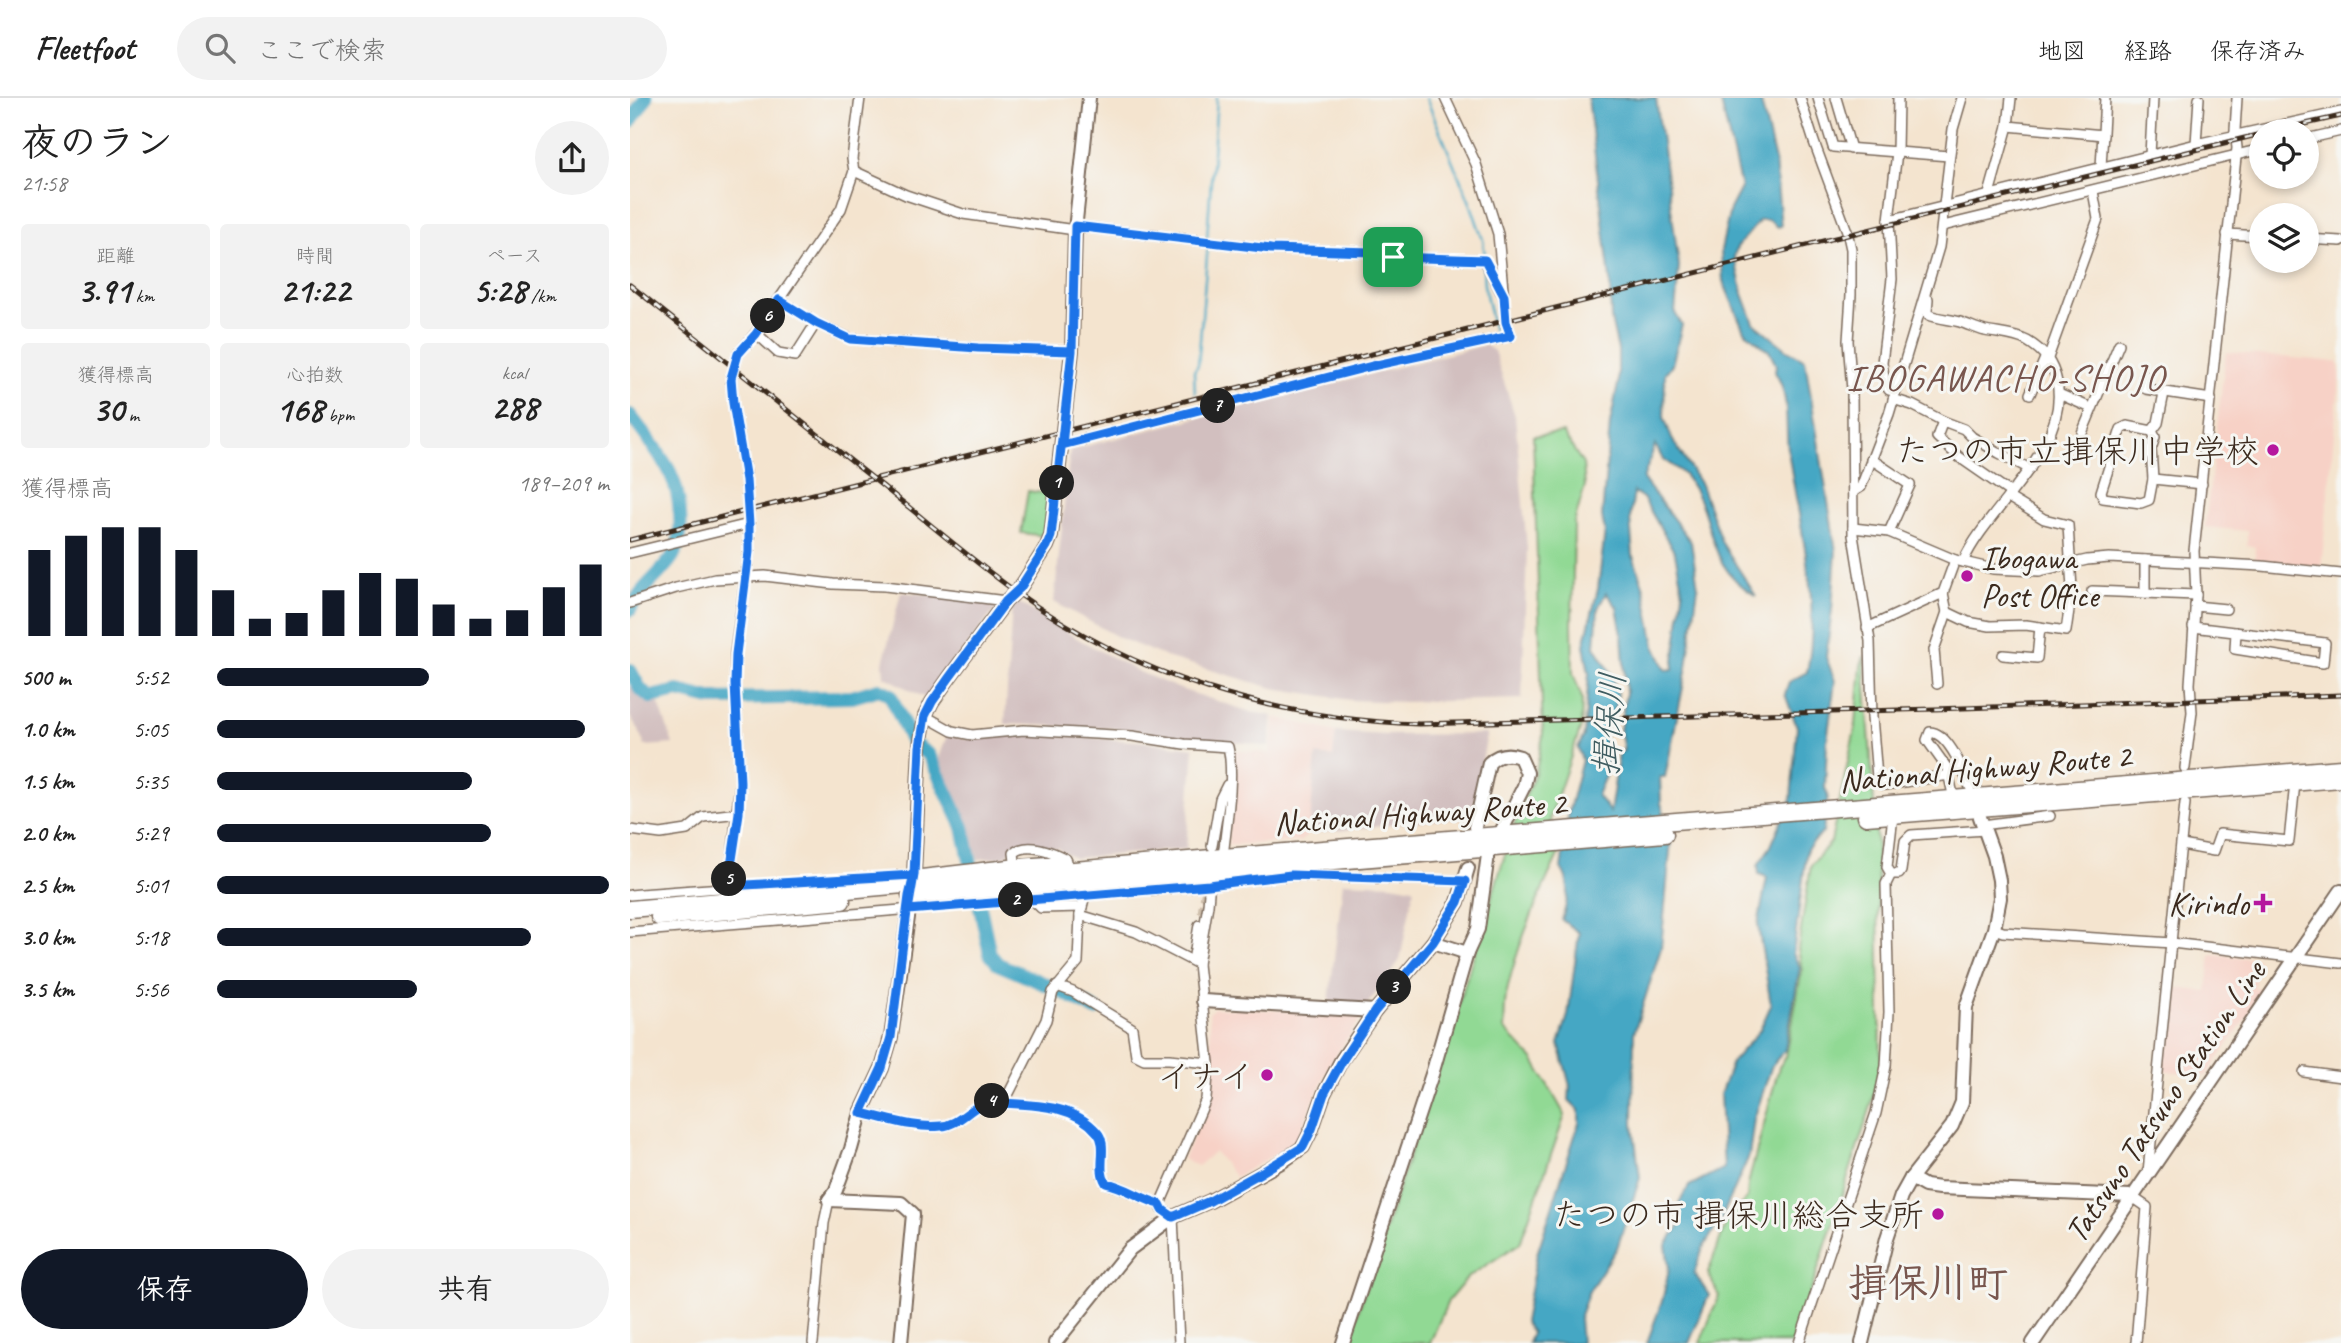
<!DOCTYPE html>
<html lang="ja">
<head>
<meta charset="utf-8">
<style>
	:root { --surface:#fff; --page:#f2f2f2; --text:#222; --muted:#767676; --line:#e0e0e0; --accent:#111827 }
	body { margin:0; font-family:Caveat,"Klee One",sans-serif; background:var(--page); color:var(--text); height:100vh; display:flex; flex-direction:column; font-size:26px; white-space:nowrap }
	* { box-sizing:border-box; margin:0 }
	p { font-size:23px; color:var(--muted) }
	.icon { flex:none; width:38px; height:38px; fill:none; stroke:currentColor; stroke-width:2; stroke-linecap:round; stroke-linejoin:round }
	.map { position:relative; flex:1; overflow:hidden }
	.details { display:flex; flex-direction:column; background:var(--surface); width:630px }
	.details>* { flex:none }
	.buttons { position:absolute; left:1619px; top:21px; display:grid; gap:14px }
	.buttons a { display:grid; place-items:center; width:70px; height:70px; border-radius:50%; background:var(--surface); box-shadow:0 4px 10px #0003; font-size:35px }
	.pin { position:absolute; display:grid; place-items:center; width:60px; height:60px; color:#fff; margin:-30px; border-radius:14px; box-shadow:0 4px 10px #0006 }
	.km { position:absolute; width:35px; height:35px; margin:-18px; border-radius:50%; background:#222; color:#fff; font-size:19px; line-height:35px; text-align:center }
	.round { display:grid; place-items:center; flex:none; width:74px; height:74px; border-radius:37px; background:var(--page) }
	.overview { display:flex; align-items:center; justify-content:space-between; height:119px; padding:0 21px }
	h1 { font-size:38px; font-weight:700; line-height:52px }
	.figures { display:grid; grid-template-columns:repeat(3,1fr); gap:10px; height:119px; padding:7px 21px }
	.figures div { display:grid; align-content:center; border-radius:7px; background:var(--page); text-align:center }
	.figures b { font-size:35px; font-weight:700 }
	.figures small { font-size:19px; font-weight:400 }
	.figures p { font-size:19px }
	.chart { height:196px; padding:14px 21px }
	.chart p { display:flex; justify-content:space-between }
	.chart svg { width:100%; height:126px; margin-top:7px; stroke:var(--accent); stroke-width:6 }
	.cta { display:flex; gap:14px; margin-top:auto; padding:14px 21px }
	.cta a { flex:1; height:80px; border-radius:42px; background:var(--accent); color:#fff; font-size:28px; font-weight:700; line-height:80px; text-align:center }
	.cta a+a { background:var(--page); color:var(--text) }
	ul { padding:0 21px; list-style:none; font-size:23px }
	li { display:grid; grid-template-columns:112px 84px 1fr; align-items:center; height:52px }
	li i { height:18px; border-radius:9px; background:var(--accent) }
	header { display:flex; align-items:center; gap:42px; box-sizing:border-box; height:98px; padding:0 35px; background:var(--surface); border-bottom:2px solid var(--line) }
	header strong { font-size:33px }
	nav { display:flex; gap:38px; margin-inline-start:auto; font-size:24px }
	.search { width:490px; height:63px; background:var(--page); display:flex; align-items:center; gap:18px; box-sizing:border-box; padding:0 24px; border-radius:38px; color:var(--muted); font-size:26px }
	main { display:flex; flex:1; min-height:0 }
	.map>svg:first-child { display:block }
	.built { fill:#f7d1c6 }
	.industrial { fill:#d2bfbf }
	.green { fill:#91d994; stroke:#668259; stroke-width:2 }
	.water { fill:#44a7c4; stroke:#406871; stroke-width:2; fill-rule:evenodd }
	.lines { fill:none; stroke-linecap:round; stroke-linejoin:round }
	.stream { stroke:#44a7c4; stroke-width:2.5 }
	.river { stroke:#44a7c4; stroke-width:14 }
	.street-tunnel { stroke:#cfbfac; stroke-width:9; stroke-dasharray:9 4.5; stroke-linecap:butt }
	.street-casing { stroke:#7c6b5c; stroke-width:12 }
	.secondary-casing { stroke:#7c6b5c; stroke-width:16 }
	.highway-casing { stroke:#7c6b5c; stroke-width:19 }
	.street { stroke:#fff; stroke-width:9 }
	.secondary { stroke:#fff; stroke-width:12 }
	.highway { stroke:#fff; stroke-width:16 }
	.rail-casing { stroke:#3b2a1e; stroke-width:5 }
	.rail { stroke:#f6f6f2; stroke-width:2.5; stroke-dasharray:8; stroke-linecap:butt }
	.route-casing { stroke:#fff; stroke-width:14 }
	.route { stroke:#1a73e8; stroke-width:9 }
	.poi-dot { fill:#b5179e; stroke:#f6f6f2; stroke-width:2.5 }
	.labels { text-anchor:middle; stroke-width:6; stroke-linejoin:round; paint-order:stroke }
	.poi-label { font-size:33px; fill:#3b2a1e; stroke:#f6f6f2; text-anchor:end }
	.street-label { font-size:33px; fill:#3b2a1e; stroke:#f6f6f2 }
	.water-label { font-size:35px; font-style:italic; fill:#3f5c60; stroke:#f6f6f2 }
	.quarter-label { font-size:37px; letter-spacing:2px; fill:#78564e; stroke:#f6f6f2 }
	.district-label { font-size:40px; font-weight:bold; fill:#78564e; stroke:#f6f6f2 }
</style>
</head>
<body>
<header>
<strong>Fleetfoot</strong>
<div class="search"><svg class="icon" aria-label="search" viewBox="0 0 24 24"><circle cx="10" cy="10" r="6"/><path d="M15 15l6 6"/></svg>ここで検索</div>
<nav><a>地図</a><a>経路</a><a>保存済み</a></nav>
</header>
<main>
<section class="details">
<div class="overview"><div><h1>夜のラン</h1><p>21:58</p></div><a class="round"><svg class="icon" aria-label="share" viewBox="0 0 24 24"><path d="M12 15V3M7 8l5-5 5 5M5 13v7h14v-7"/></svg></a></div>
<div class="figures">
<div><p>距離</p><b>3.91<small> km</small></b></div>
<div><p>時間</p><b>21:22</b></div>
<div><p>ペース</p><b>5:28<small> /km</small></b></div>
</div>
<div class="figures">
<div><p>獲得標高</p><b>30<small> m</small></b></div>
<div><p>心拍数</p><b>168<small> bpm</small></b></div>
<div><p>kcal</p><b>288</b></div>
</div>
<div class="chart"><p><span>獲得標高</span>189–209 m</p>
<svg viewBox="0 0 160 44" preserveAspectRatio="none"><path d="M5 44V14M15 44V9M25 44V6M35 44V6M45 44V14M55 44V28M65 44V38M75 44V36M85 44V28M95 44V22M105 44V24M115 44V33M125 44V38M135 44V35M145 44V27M155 44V19"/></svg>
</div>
<ul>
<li><b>500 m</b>5:52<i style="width:54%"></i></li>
<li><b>1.0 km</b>5:05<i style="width:94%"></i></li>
<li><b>1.5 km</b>5:35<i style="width:65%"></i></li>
<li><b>2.0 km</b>5:29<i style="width:70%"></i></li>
<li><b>2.5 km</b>5:01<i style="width:100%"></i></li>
<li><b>3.0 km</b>5:18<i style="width:80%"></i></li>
<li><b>3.5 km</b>5:56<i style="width:51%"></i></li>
</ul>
<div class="cta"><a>保存</a><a>共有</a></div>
</section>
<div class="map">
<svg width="1711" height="1245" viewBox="0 0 1711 1245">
	<rect width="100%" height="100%" fill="#f6f6f2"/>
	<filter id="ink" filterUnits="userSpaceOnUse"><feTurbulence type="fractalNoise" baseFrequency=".0143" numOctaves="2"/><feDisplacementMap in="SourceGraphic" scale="14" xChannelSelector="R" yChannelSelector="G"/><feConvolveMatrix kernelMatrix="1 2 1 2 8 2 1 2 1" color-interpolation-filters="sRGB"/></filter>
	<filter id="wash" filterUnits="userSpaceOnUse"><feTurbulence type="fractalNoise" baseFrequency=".00686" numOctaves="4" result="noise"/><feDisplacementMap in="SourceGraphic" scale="28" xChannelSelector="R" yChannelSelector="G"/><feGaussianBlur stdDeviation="1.57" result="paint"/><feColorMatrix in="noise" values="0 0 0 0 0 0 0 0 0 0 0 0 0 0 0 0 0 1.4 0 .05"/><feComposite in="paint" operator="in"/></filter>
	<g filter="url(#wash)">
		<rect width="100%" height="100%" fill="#f4e4cf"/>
		<g class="built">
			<polygon points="1596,254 1708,264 1710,275 1691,471 1625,464 1625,449 1617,447 1617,433 1575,429"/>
			<polygon points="644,619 706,634 703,659 686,658 679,736 671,743 598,747 603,652 640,655"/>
			<polygon points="1581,856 1628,861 1624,889 1636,892 1576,978 1531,972 1540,889 1577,894"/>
			<polygon points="584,910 727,915 732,919 700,966 668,1038 655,1051 605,1079 584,1053 568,1068 553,1061 580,1000 582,963 579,915"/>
		</g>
		<g class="industrial">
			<polygon points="855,247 864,253 885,318 897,450 892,601 776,604 720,602 643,590 536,559 490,540 424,504 440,352"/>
			<polygon points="271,494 364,503 366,510 297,601 254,578 253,565"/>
			<polygon points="386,503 450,542 507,573 550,591 621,614 643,618 639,649 617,645 555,642 479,630 375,626 382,507"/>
			<polygon points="0,581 12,597 27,600 43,646 15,648 8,630 0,619"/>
			<polygon points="706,634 755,637 857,636 841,722 815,721 679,736 686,657 703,659"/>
			<polygon points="396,635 518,644 564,650 556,751 444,760 428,750 392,744 374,759 348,761 323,694 307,666 317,637 334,641"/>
			<polygon points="713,784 762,786 784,790 770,862 737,907 699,904"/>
		</g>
		<g class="green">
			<path d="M933 335 953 366 955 388 944 425 942 527 943 575 952 600 951 629 920 720 929 755C910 795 884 855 876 898 874 908 875 920 874 931L903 961 935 1017 890 1145 838 1179 818 1203 800 1245H718L828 908 886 721 906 673 913 638 903 338Z"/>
			<polygon points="398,393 421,396 414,438 391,435"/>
			<polygon points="1234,558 1247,750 1251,966 1240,1011 1164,1245 1070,1245 1089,1198 1078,1175 1096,1125 1117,1100 1118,1086 1149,969 1156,959 1172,871 1168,851 1181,767 1201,744 1226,626 1231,567"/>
		</g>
		<g class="water">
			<path d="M958 0H1026L1049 168 1045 215 1052 227 1042 267 1035 275 1034 319 1042 341 1071 387 1092 445 1126 498C1070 464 1089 420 1055 378 1050 371 1040 367 1033 361 1030 357 1028 351 1025 347L1013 381 1061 444 1068 489 1057 569 1035 679H1030L1031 705 1041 743 1031 850 1004 935 1003 1026 1010 1080 987 1150 959 1193 949 1220 951 1245H898L902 1235 894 1224 907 1156 949 1025V1012L939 1002 940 988 929 946 938 917 949 835 932 822C937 803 943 788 931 770L939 712 952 662 948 650 954 637 959 575 954 547 968 491 975 433 972 419 980 326 988 286V252L981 221 980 181ZM1004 394 1013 400 1045 455 1053 495 1043 571 1036 572 1025 548 1014 490 1003 458 1000 420ZM976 495 987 509 992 537 996 595 990 632 994 652 989 656 980 714 967 697 975 678 977 655 974 643 988 597 982 577 965 548 968 510Z"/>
			<path d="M1090 0H1130L1145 63 1151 128 1147 129 1139 122H1130L1107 149 1104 158 1113 196 1124 225 1156 251 1175 262 1206 453 1202 512 1196 559 1205 583 1197 643 1195 690 1198 697 1193 734 1177 751 1163 856 1170 869 1155 952 1142 967 1124 1021 1119 1058 1091 1121 1073 1150 1064 1175 1079 1197 1059 1245H1017L1033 1200 1039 1170 1036 1147 1051 1125 1049 1105 1059 1088 1094 1070 1090 997 1102 964 1130 932 1141 907 1128 827 1137 779 1129 776 1128 767 1141 748 1161 701 1167 629 1155 596 1159 584 1177 574C1192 501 1168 424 1158 351 1155 324 1160 298 1145 274L1146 267 1139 253 1114 233 1093 183 1091 152 1100 111 1111 90Z"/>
		</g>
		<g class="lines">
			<g class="stream">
				<polyline points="796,0 841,107 853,142 855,159"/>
				<polyline points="577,140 587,0"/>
				<polyline points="853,169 854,187 865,238"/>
				<polyline points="565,295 564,273 568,267 578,146"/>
			</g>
			<g class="river">
				<polyline points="0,24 16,0"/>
				<path d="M0 317C12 333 31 356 40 374 50 396 56 437 43 458 30 478 10 490 0 512"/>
				<polyline points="0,572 11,592 21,599 48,593 81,601 222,599 249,591 260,596 282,645 299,657 333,729 360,856 368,866 431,893 466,912"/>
			</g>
		</g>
	</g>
	<g filter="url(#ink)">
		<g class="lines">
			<polyline class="street-tunnel" points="572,815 576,791"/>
			<defs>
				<g id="street">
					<polyline points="1170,0 1184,44 1217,133 1221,151 1221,197 1218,243 1222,292 1223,437 1240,543 1242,619 1247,679 1251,686 1255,687 1319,677"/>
					<polyline points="1188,0 1203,49 1319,58"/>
					<polyline points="1206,0 1221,51"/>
					<polyline points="1378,28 1473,37"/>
					<polyline points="1676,41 1711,33"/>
					<polyline points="1566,46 1569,0"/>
					<polyline points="1520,57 1523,0"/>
					<polyline points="1471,69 1475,0"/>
					<polyline points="224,73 276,97 333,116 445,132"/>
					<polyline points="1359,96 1378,28 1381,0"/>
					<polyline points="1259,122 1566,46 1711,14"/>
					<polyline points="445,128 641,151 741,154 763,159 854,162 871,194"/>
					<polyline points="1313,128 1631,51"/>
					<polyline points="1597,136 1631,138"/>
					<polyline points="1676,141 1711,143"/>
					<path d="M1298 201 1297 214 1299 217C1309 221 1320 221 1330 224 1339 227 1347 231 1355 233 1369 236 1384 236 1397 243 1414 253 1423 265 1427 284 1440 351 1357 409 1333 464"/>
					<polyline points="149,202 186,225 221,241 348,250 442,253"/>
					<polyline points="126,235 148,255 165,258 186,225"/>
					<polyline points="1418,260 1468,121 1463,93"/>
					<polyline points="1514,277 1513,287 1516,291 1581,301"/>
					<polyline points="1265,293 1259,292 1255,286 1252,265 1262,181 1259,122 1267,54 1268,0"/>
					<polyline points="1400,296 1416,258"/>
					<polyline points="1429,296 1461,310"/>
					<polyline points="1263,301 1282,307 1313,323 1334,331 1342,339 1369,355 1400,371"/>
					<polyline points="1313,323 1307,339 1329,359 1381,395"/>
					<polyline points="1522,333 1497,328 1491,331 1471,394 1473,400 1511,405 1519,402 1523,381 1521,351 1525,339 1522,333 1528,325 1534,295"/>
					<polyline points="1452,335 1489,246"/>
					<polyline points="432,347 742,268 881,238 876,224 868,136 846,66 815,0"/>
					<polyline points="1241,361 1280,387 1259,434"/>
					<polyline points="1523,381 1572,386"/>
					<polyline points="1223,394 1231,389 1259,316 1309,149 1323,31 1332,0"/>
					<polyline points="1223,430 1259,434 1325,462 1363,471 1409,473 1457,462 1479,460 1632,468 1711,476"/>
					<polyline points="0,455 119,426"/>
					<polyline points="1462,493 1566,497"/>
					<polyline points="1313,495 1317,514 1338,524 1360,528 1396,527 1436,533 1442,491 1438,427 1414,421 1378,399"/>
					<polyline points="1515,495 1515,462"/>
					<polyline points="0,505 46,490 85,481 135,478 203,486 255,488 376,503"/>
					<polyline points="1565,508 1596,511"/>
					<polyline points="1563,529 1695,545 1693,565 1605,551 1606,534"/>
					<polyline points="1237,530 1313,495 1325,462"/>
					<polyline points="1373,557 1407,560 1410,529"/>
					<polyline points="1307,586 1304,552 1317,514"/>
					<path d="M295 618 322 633 342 637 394 632 502 638 554 646 598 649C605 677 596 729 593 759"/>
					<polyline points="1555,670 1562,614 1560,586 1566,497 1564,453 1607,50 1605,32 1607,0"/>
					<path d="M1324 701 1317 670 1297 642 1300 634C1319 635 1333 673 1340 689"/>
					<polyline points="1353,727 1420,718"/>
					<polyline points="0,732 31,736 57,732 73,719 109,715"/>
					<polyline points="1552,747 1584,753 1590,736 1659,743 1665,685"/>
					<polyline points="582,748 590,701 597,687"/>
					<path d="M385 763 384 755C397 743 423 754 436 761"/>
					<polyline points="1261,776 1269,776 1271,773 1275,743 1281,737 1355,732"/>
					<path d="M0 797C94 789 188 784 283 777 334 773 385 763 437 763"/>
					<polyline points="98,801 110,684 105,586 105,556 119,454 119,426 116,382 103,305 101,280 108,256 126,235 211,111 224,73 222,61 230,0"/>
					<polyline points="404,803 411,810 452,809"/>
					<polyline points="450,817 506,834 568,866"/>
					<polyline points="1364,831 1373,834 1542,845 1711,865"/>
					<polyline points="0,834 579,787 661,777 835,783"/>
					<polyline points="563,863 569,827"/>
					<polyline points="427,888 443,894 502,930 506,957 514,961 539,961 579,965"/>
					<polyline points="1674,974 1711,979"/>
					<polyline points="374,1005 416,922 423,894 448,864 450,817 456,793"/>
					<path d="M231 1015C256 1020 285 1031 311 1028 331 1027 342 1005 363 1003 364 1003 372 1005 373 1005 406 1007 444 1007 467 1034 479 1047 466 1070 476 1085 496 1089 511 1101 530 1106L533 1112 543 1119 549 1245"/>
					<polyline points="1518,1074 1555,705"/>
					<polyline points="1501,1098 1517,1109 1506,1245"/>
					<polyline points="530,1106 576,1001 579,965 568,866 578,807 580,782"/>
					<polyline points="183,1245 194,1125 199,1102"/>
					<polyline points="1169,1245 1246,1015 1256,968 1259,914 1256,786 1261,776 1257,769 1263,718"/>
				</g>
				<g id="secondary">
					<path d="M845 729 859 665C868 656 879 655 890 659L897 675 894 688 869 738"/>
					<polyline points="803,844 837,855"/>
					<polyline points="573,903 745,913"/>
					<polyline points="1281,1080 1295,1088 1309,1090 1501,1098"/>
					<polyline points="199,1102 206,1092 221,1051 231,1015 252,970 261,939 284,777 290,648 295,618 302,604 319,580 376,503 390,490 417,448 421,438 442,253 445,132 459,0"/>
					<polyline points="199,1102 271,1105 283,1116 271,1245"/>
					<polyline points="425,1245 500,1151 543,1119 580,1103 653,1063 673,1049 682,1031 694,996 711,963 745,913 803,844 828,804 838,770"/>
					<polyline points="713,1245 803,973 837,855 848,831 859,749"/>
					<polyline points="1232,1245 1257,1140 1271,1098 1281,1080 1322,1028 1332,1004 1336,909 1364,831 1370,800 1369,782 1364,758 1350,719"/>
					<polyline points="1403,1245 1711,793"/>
				</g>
				<g id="highway">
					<polyline points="1236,719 1711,681"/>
					<polyline points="280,798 1035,736"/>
					<polyline points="0,811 593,759 1711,670"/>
					<polyline points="29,819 212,803"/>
				</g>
			</defs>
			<use href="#street" class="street-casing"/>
			<use href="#secondary" class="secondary-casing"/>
			<use href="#highway" class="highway-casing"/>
			<use href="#street" class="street"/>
			<use href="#secondary" class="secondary"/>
			<use href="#highway" class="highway"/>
			<defs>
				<g id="rail">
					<polyline points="1644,33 1711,18"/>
					<path d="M0 187C82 252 163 317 245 382 292 419 338 459 386 494 504 579 644 621 789 626L1304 611 1711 597"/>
					<polyline points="0,442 1201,141 1631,36"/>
				</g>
			</defs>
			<use href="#rail" class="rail-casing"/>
			<use href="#rail" class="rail"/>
		</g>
	</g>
	<g class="lines" filter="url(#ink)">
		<defs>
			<path id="route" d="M763 159 741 154 641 151 445 128 442 253 421 438 417 448 390 490 376 503 319 580 302 604 295 618 290 649 284 777 278 812 579 787 661 777 835 783 828 804 803 844 745 913 712 963 694 996 682 1031 673 1049 632 1074 580 1103 543 1119 533 1112 530 1106C511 1101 496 1089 476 1085 466 1070 479 1047 467 1034 444 1007 406 1007 373 1005 372 1005 364 1003 363 1003 342 1005 331 1027 311 1028 285 1031 256 1020 231 1015L252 970 261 939 279 798 284 777 98 788 109 715 110 684 105 586 106 556 119 454V426L116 382 103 305 101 280 108 256 126 236 149 202 186 225 220 241 348 250 442 253 432 347 742 268 881 238 876 224 874 198 855 162 763 159"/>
		</defs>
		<use href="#route" class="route-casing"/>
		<use href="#route" class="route"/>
	</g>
	<g class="poi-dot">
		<circle cx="1643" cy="352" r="7"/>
		<circle cx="1337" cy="478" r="7"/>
		<path d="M1629.5 794.5h7v7h7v7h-7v7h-7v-7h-7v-7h7z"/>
		<circle cx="637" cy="977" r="7"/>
		<circle cx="1308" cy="1116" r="7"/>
	</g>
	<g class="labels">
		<g class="poi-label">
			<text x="1629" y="364">たつの市立揖保川中学校</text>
			<text x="1351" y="471" text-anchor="start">Ibogawa<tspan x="1351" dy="38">Post Office</tspan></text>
			<text x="1619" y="817">Kirindo</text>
			<text x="623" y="989">イナイ</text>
			<text x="1294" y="1128">たつの市 揖保川総合支所</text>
		</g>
		<g class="street-label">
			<text transform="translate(1355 669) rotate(-5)" y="12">National Highway Route 2</text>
			<text transform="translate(790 714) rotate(-4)" y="12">National Highway Route 2</text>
			<text transform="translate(1534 1003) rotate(-56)" y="12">Tatsuno Tatsuno Station Line</text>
		</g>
		<g class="water-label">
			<text transform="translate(979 626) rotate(-86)" y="12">揖保川</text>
		</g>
		<g class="quarter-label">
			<text x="1376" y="292">IBOGAWACHO-SHOJO</text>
		</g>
		<g class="district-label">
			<text x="1298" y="1198">揖保川町</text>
		</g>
	</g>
</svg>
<div class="buttons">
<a><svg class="icon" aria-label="locate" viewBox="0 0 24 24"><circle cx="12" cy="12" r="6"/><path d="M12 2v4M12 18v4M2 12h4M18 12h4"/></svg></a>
<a><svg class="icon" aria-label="layers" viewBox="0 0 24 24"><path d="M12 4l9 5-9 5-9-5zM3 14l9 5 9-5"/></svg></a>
</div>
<div class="pin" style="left:763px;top:159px;background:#1e9e55"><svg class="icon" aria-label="arrive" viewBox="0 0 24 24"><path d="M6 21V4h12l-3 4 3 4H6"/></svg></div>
<b class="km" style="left:427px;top:385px">1</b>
<b class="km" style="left:386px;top:802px">2</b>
<b class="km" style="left:764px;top:889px">3</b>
<b class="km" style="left:362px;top:1003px">4</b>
<b class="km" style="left:99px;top:781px">5</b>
<b class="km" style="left:138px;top:218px">6</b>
<b class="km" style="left:588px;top:308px">7</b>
</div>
</main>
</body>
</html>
